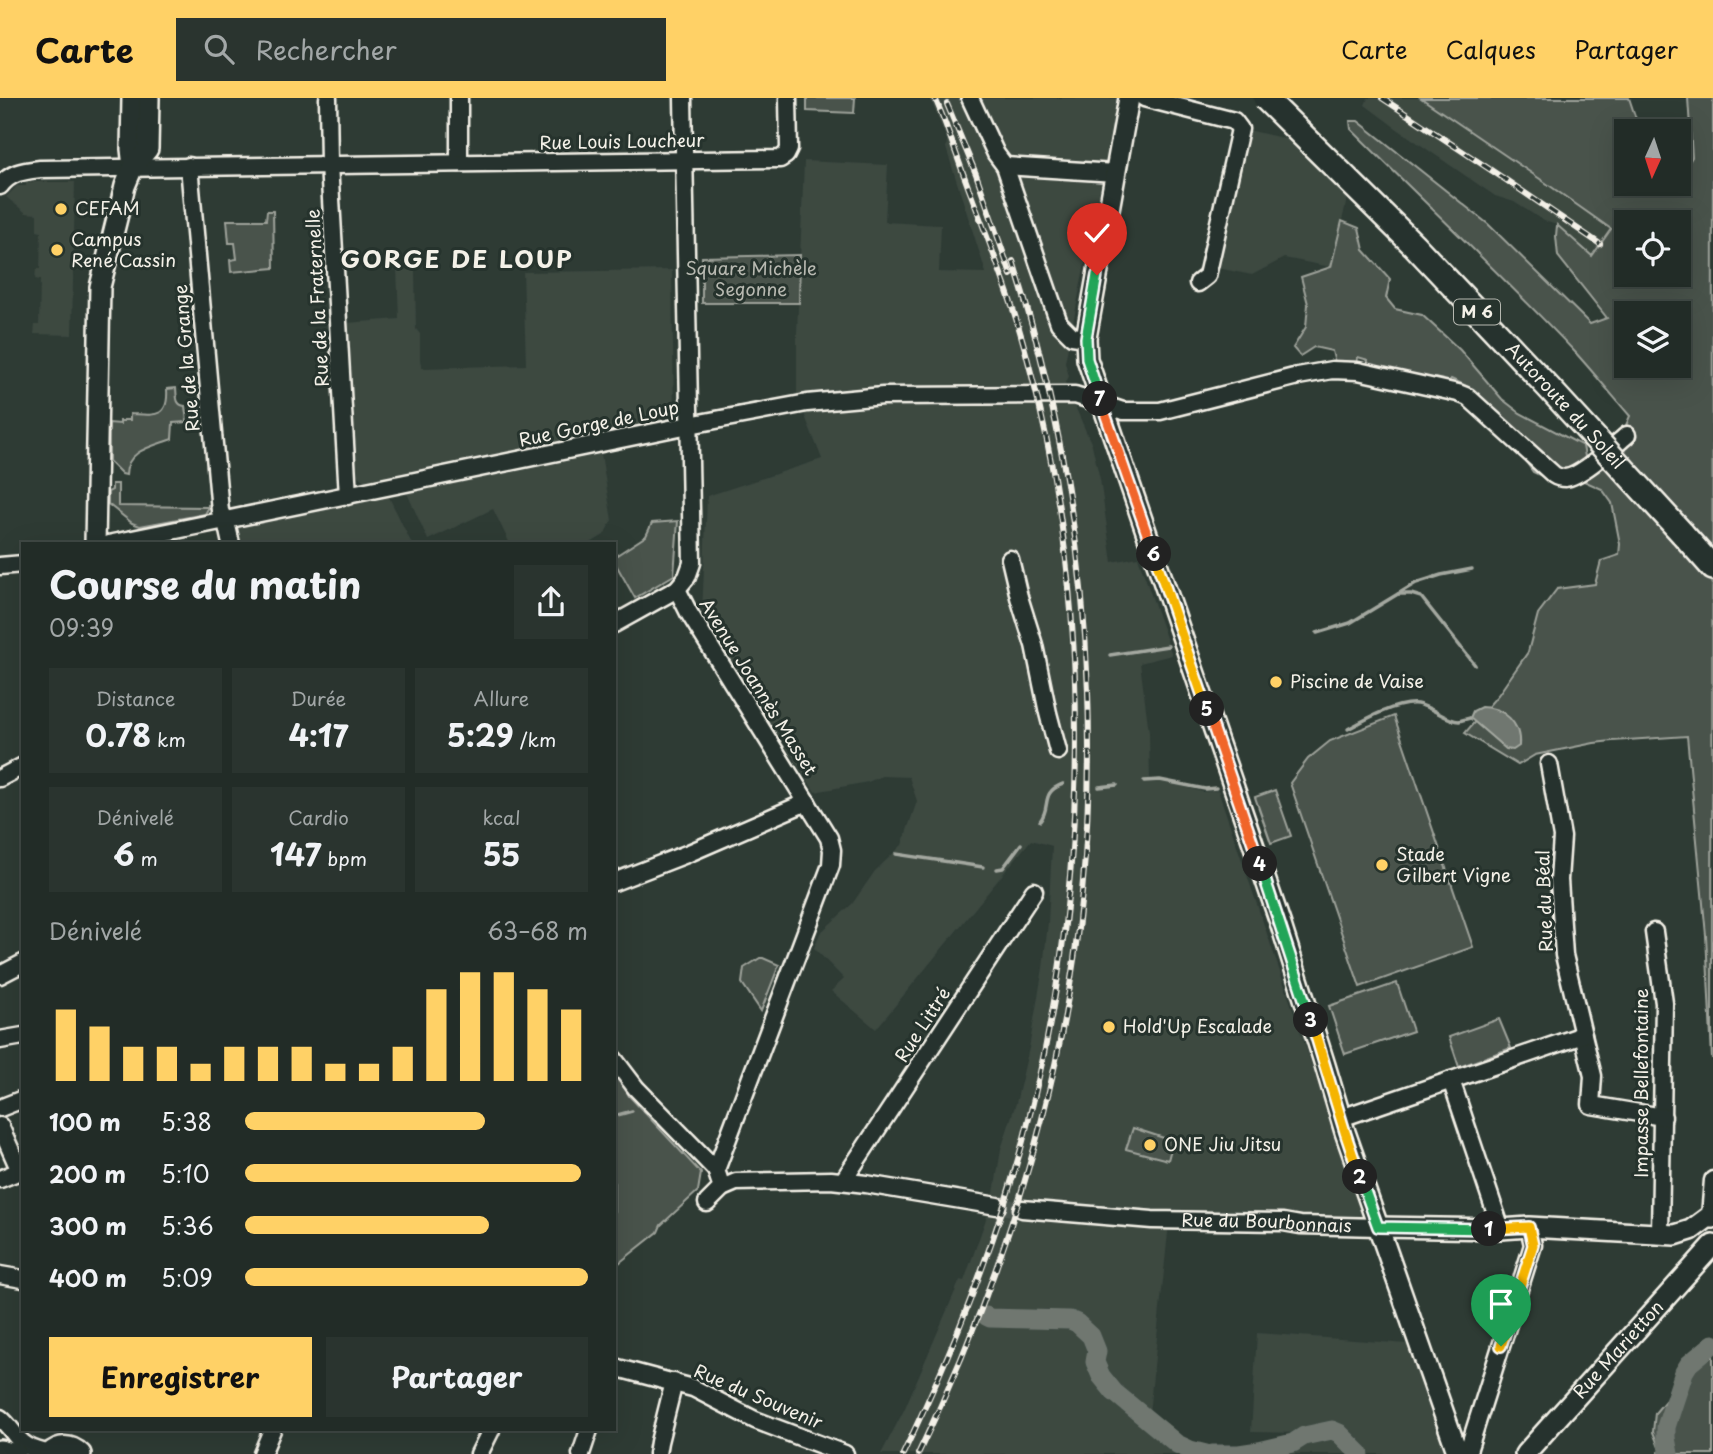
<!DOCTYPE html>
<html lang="fr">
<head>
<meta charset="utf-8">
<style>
	:root { --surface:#222c27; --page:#2a342f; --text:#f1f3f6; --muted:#a2a7a7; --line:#3f4844; --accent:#ffd166 }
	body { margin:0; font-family:"Playpen Sans",sans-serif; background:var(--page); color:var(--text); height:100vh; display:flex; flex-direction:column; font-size:26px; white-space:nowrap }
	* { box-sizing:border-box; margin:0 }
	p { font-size:23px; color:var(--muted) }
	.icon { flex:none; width:38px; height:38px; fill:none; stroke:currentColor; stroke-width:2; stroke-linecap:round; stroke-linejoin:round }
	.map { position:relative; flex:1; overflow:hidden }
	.side { position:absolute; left:21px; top:444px; width:595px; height:889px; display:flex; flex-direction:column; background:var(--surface); border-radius:0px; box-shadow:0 7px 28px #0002,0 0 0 2px var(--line) }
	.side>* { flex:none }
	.needle { width:46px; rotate:183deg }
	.controls { position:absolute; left:1614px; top:21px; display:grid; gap:14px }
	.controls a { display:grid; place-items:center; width:77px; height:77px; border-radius:0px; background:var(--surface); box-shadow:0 7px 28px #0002,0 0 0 2px var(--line); font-size:35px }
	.pin { position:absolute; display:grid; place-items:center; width:60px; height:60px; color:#fff; margin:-72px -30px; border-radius:50% 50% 50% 0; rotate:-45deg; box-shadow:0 0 7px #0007 }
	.pin .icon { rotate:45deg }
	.km { position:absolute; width:35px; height:35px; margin:-18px; border-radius:50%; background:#222; color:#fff; font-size:19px; line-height:35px; text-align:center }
	.round { display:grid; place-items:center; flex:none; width:74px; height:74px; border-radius:0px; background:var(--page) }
	.overview { display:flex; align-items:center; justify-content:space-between; height:119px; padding:0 28px }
	h1 { font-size:38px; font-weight:700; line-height:52px }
	.figures { display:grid; grid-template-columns:repeat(3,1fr); gap:10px; height:119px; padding:7px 28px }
	.figures div { display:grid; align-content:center; border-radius:0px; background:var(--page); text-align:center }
	.figures b { font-size:30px; font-weight:700 }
	.figures small { font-size:19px; font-weight:400 }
	.figures p { font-size:19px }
	.chart { height:196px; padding:14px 28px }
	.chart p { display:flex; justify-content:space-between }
	.chart svg { width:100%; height:126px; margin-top:7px; stroke:var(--accent); stroke-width:6 }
	.cta { display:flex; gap:14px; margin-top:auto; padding:14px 28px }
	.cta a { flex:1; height:80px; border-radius:0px; background:var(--accent); color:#111; font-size:28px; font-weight:700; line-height:80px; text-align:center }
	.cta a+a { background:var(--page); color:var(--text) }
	ul { padding:0 28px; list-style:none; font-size:23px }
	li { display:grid; grid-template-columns:112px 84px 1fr; align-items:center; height:52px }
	li i { height:18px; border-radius:9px; background:var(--accent) }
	header { display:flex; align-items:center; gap:42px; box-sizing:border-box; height:98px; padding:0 35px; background:var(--accent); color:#111 }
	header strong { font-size:33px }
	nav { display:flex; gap:38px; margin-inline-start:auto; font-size:24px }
	.search { width:490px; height:63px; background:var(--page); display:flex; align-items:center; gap:18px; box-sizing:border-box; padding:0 24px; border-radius:0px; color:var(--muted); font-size:26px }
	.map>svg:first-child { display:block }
	.built { fill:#3c4841 }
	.green { fill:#48524c; stroke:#9ea29a; stroke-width:2; fill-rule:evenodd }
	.water { fill:#6f7770; stroke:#a4a8a0; stroke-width:2 }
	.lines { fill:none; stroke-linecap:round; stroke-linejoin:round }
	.stream { stroke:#a4a8a0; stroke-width:3.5 }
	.river { stroke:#6f7770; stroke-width:19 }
	.minor-tunnel { stroke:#4c564f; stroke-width:16; stroke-dasharray:16 8; stroke-linecap:butt }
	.minor-casing { stroke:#f4f1e8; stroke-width:21 }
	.major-casing { stroke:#f4f1e8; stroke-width:24 }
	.highway-casing { stroke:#f4f1e8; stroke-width:28 }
	.minor { stroke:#26332d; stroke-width:16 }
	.major { stroke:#26332d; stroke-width:19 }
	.highway { stroke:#26332d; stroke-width:23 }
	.rail-casing { stroke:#f4f1e8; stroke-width:6 }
	.rail { stroke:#26332d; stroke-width:3.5; stroke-dasharray:10; stroke-linecap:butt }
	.highway-bridge-casing { stroke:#f4f1e8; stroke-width:28; stroke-linecap:butt }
	.highway-bridge { stroke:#26332d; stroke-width:23 }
	.split-1-casing { stroke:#fff; stroke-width:14 }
	.split-2-casing { stroke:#fff; stroke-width:14 }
	.split-3-casing { stroke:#fff; stroke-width:14 }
	.split-4-casing { stroke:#fff; stroke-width:14 }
	.split-5-casing { stroke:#fff; stroke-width:14 }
	.split-6-casing { stroke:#fff; stroke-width:14 }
	.split-7-casing { stroke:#fff; stroke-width:14 }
	.split-8-casing { stroke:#fff; stroke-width:14 }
	.split-1 { stroke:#f5b400; stroke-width:9 }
	.split-2 { stroke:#22a559; stroke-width:9 }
	.split-3 { stroke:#f5b400; stroke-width:9 }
	.split-4 { stroke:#22a559; stroke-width:9 }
	.split-5 { stroke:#f0652b; stroke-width:9 }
	.split-6 { stroke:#f5b400; stroke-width:9 }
	.split-7 { stroke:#f0652b; stroke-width:9 }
	.split-8 { stroke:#22a559; stroke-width:9 }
	.poi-dot { fill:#ffd166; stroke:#26332d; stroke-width:2.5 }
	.labels { text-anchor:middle; stroke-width:6; stroke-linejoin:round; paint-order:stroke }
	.shield { fill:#26332d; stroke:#b6b8b0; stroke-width:2 }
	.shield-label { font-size:16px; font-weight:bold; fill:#f4f1e8 }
	.street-label { font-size:18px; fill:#f4f1e8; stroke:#26332d }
	.poi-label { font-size:18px; fill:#f4f1e8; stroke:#26332d; text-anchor:start }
	.park-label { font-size:18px; fill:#b8b9b1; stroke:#26332d }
	.district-label { font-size:24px; font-weight:bold; letter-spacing:2px; fill:#f4f1e8; stroke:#26332d }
</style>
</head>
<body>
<header>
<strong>Carte</strong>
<div class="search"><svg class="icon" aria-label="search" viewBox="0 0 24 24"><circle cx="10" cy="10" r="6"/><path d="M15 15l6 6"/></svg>Rechercher</div>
<nav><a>Carte</a><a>Calques</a><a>Partager</a></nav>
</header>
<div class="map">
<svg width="1713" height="1356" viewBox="0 0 1713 1356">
	<rect width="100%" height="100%" fill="#2e3b34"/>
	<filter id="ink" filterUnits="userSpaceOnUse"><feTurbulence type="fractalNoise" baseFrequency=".0143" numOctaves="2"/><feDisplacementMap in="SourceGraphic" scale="14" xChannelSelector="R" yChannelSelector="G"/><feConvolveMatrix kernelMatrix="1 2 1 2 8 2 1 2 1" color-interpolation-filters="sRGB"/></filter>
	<g filter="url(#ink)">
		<g class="built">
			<polygon points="930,0 1119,0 1065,264 1069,278 1065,287 1055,293 1066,304 1074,306 1092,347 1100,381 1112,464 1138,459 1172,557 1140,565 1149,634 1150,683 1165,683 1203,694 1218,692 1364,1120 1170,1116 1149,1316 1123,1295 1110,1279 1100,1247 1081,1221 1047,1217 1039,1218 1039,1214 1008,1215 1001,1228 1059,1228 1074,1231 1083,1237 1088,1251 1094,1276 1116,1302 1181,1352 1196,1356 881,1356 904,1312 960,1182 964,1183 993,1101 1001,1051 1016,1005 1029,950 1043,870 1048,824 1052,748 1031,742 876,931 831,893 844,881 814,850 820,835 852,806 875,773 902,747 917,703 909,679 882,678 868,684 815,694 702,516 707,398 822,361 797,298 797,234 804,63 888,67 885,124 941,127 939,174 986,175 946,50 947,42"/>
			<polygon points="1368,0 1421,0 1543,83 1611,131 1592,158 1557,127 1544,123 1514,104 1495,98 1396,30 1365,7"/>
			<polygon points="1248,32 1300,44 1349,93 1331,169 1284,160 1252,177 1217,170"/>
			<polygon points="26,84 75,84 72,237 34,236 35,227 39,227 40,182 35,181 36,171 40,171 41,134 37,133 37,116 26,115 6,99 17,88 26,88"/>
			<polygon points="415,171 416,231 420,236 420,262 422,270 526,267 523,174 672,172 674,318 671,321 365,384 356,376 346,225 399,221 397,172"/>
			<polygon points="601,356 612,422 604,437 589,446 510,446 493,411 428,442 407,395"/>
			<polygon points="389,399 412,446 237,446 233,430"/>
			<polygon points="1257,1235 1408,1246 1446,1356 1369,1356 1337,1325 1311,1330 1300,1335 1251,1334"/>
			<polygon points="1338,1339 1356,1356 1259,1356 1297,1348"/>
		</g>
		<g class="green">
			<polygon points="807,0 855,0 854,15 807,13"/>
			<path d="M1421 0H1629L1640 33H1626V86H1678V81L1692 59 1688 0H1713L1712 961 1706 837 1687 638 1612 643 1594 645 1535 657 1518 667 1465 635 1498 597 1528 554 1538 516 1557 491 1595 486 1601 463 1619 457 1620 446 1612 405 1602 391 1584 383 1546 380 1533 374 1524 361 1513 330 1469 289 1451 281 1446 287 1367 269 1368 262 1358 259 1357 265H1335L1332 253 1314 249 1300 258 1293 250 1306 229 1308 206 1301 179 1331 169 1342 123 1359 130 1364 152 1390 181 1386 200 1395 211 1422 217 1460 252 1502 301 1520 315 1583 348 1586 364 1624 332 1630 318C1611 296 1593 274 1574 253 1502 177 1425 105 1351 31L1350 23H1358L1488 126 1590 226 1607 220 1558 158 1556 138 1557 127 1592 158 1611 131 1543 83ZM1626 124H1678V177H1626ZM1626 215H1678V268H1626Z"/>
			<polygon points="267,113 273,113 274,170 231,174 230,162 237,161 235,145 229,145 227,122 266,122"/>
			<polygon points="800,157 799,205 702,205 702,159"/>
			<path d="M176 290C177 298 175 307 185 308L187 324 173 325 172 341C154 348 126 352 126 377L122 376 109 363V325L120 326V323H124V322H130V316C154 317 169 321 167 291Z"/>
			<polygon points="112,386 118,386 118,408 208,409 208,407 210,407 205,416 140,428 132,425 108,406 108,394 112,392"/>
			<polygon points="678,423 674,477 635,500 614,463 614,459 646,438 652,425"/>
			<polygon points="1394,618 1473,849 1360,889 1290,685 1308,661 1330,643"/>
			<polygon points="1275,692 1291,738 1271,745 1255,699"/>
			<polygon points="760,860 763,860 779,867 761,913 742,885 744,870"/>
			<polygon points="1397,885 1413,933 1345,956 1329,908"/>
			<polygon points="1499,921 1511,950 1459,969 1449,939"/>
			<polygon points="614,972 629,998 701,1075 698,1093 661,1127 658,1134 614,1169"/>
			<polygon points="1133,1030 1173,1043 1168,1062 1126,1051"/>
			<polygon points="1713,1252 1713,1356 1658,1356 1660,1352 1653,1334 1655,1315 1670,1297 1689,1280 1701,1261"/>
		</g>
		<path class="water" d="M1481 609C1504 609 1521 625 1519 648L1513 652 1506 651 1470 620 1473 613Z"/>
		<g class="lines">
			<g class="stream">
				<polyline points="1398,496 1411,496 1421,499 1475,567"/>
				<polyline points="1317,535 1350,525 1416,485 1441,477 1472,471"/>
				<polyline points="1110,557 1168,548"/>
				<path d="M1348 631C1366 621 1396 604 1417 606 1430 608 1447 623 1459 623 1462 622 1466 621 1470 620"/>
				<polyline points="1144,683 1160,682 1205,691 1216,690"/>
				<polyline points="1099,689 1117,687"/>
				<path d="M1040 723C1052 708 1039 695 1063 686"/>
				<polyline points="896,756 983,769"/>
				<polyline points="997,771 1003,770 1021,746"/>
				<polyline points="614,1018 632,1013"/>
			</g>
			<g class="river">
				<polyline points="986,1218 990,1220 1070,1222 1077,1225 1091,1238 1097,1253 1095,1264 1101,1278 1114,1294 1177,1346 1190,1352 1206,1356"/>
				<polyline points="1212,1356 1239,1356 1259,1353 1293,1345 1304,1338 1332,1332 1339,1335 1360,1356"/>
				<polyline points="1669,1356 1666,1340 1666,1329 1684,1274 1689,1266 1713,1246"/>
			</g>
			<polyline class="minor-tunnel" points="997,1108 1022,1111"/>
			<defs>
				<g id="minor">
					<polyline points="328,0 329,66 348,398"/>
					<polyline points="970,0 996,56 1005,68 1059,225 1072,238 1086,240"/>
					<polyline points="1144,0 1234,23 1240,31 1207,178 1198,185"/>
					<polyline points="459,65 459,0"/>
					<polyline points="189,68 220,413 227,428 231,446"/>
					<polyline points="1005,68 1115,75"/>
					<path d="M0 88C11 74 23 73 40 71L780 61 786 57 789 51 788 0"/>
					<path d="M108 446 689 327 807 305 883 298 1075 297 1123 313H1160L1298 278 1332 272 1358 273 1458 295 1468 299 1554 377C1557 379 1561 380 1565 380 1581 379 1614 348 1627 337"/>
					<polyline points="1010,461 1019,499 1034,547 1048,615 1058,653"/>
					<polyline points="0,468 23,466"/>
					<polyline points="677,491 689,515 829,740 832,752 831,767 716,1072 722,1090"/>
					<polyline points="614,526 677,491 687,479 692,465 683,0"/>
					<polyline points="0,680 23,668"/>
					<polyline points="614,784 689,755 807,704"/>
					<polyline points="1654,834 1664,905 1660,1136"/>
					<polyline points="0,877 23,865"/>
					<polyline points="1583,937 1593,978 1591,1007 1663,1019"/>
					<polyline points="0,942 23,938"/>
					<polyline points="614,961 636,990 716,1072"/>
					<polyline points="1451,982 1501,1131"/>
					<polyline points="0,1010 23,1001"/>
					<polyline points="1341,1020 1583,937 1564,857 1559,782 1562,739 1549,666"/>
					<polyline points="0,1028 20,1073 0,1081"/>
					<polyline points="843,1083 1034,793"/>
					<polyline points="707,1105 722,1090 736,1084 831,1082 866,1086 997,1108"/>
					<path id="s1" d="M1022 1111 1152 1122 1283 1124 1300 1127 1378 1129"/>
					<polyline points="1710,1118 1713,1082"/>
					<polyline points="0,1177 23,1181"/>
					<polyline points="614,1269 693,1290 755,1322 845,1356"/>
					<path d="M0 1320C11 1329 14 1338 23 1345 31 1352 40 1353 50 1356"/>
					<polyline points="262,1356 272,1332"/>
					<polyline points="479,1356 491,1332"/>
					<polyline points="581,1356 589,1332"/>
					<polyline points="657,1356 659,1344 674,1284"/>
					<polyline points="1467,1356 1533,1147 1529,1129"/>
				</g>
				<g id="major">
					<polyline points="132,0 131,51 133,69"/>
					<polyline points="1129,0 1086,240 1087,261 1281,827 1325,967 1345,1034 1458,1356"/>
					<polyline points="95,446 100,189 125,88 133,69 148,51 149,0"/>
					<polyline points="1378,1129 1501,1131 1529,1129 1675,1137 1691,1132 1710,1118 1713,1120"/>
					<polyline points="0,1352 16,1356"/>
					<path d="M49 1356C59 1346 71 1346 81 1356"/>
					<path id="s2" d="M1525 1356 1713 1147"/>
				</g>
				<polyline id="highway" points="1682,435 1713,470"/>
			</defs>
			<use href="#minor" class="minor-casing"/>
			<use href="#major" class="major-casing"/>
			<use href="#highway" class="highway-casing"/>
			<use href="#minor" class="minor"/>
			<use href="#major" class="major"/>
			<use href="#highway" class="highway"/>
			<defs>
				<g id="rail">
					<polyline points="1382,0 1506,82 1600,146"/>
					<polyline points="947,6 976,76 1011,177"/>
					<path d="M903 1356C943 1273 978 1189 1006 1101 1090 838 1100 526 1027 259 1013 204 992 152 972 99 959 66 949 32 935 0"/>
					<path d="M918 1356C970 1249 1012 1137 1042 1021 1115 740 1101 439 1013 163"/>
				</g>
			</defs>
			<use href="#rail" class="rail-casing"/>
			<use href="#rail" class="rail"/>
			<defs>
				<g id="highway-bridge">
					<path id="s3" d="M1265 0 1414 147 1549 290 1682 435"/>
				</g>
			</defs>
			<use href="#highway-bridge" class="highway-bridge-casing"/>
			<use href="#highway-bridge" class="highway-bridge"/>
		</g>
	</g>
	<g class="lines" filter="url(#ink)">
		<defs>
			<polyline id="split-1" points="1489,1131 1529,1129 1533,1147 1501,1248"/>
			<polyline id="split-2" points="1360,1079 1378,1129 1489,1131"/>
			<polyline id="split-3" points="1311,922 1345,1034 1360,1079"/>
			<polyline id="split-4" points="1260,766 1311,922"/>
			<polyline id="split-5" points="1207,611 1260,766"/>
			<polyline id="split-6" points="1154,456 1207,611"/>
			<polyline id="split-7" points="1100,301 1154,456"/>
			<polyline id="split-8" points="1097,177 1086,240 1087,261 1100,301"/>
		</defs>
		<use href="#split-1" class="split-1-casing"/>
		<use href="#split-2" class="split-2-casing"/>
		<use href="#split-3" class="split-3-casing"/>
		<use href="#split-4" class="split-4-casing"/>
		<use href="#split-5" class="split-5-casing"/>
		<use href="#split-6" class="split-6-casing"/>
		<use href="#split-7" class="split-7-casing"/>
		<use href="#split-8" class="split-8-casing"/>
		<use href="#split-1" class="split-1"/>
		<use href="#split-2" class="split-2"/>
		<use href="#split-3" class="split-3"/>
		<use href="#split-4" class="split-4"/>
		<use href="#split-5" class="split-5"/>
		<use href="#split-6" class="split-6"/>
		<use href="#split-7" class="split-7"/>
		<use href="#split-8" class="split-8"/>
	</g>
	<g class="poi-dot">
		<circle cx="61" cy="111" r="7"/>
		<circle cx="57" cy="152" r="7"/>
		<circle cx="1276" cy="584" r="7"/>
		<circle cx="1382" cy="767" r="7"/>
		<circle cx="1109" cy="929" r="7"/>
		<circle cx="1150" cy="1047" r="7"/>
	</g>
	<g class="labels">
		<rect class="shield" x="1454" y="201.5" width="46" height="25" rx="5"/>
		<g class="shield-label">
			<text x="1477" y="220">M 6</text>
		</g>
		<g class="street-label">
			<text transform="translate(622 44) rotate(-1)" y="6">Rue Louis Loucheur</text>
			<text transform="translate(318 200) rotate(-93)" y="6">Rue de la Fraternelle</text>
			<text transform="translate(187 260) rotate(-95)" y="6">Rue de la Grange</text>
			<text dy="6" stroke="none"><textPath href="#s3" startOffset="430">Autoroute du Soleil</textPath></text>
			<text transform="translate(599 326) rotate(-12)" y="6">Rue Gorge de Loup</text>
			<text transform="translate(758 589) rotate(58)" y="6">Avenue Joannès Masset</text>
			<text transform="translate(1545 803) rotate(-92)" y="6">Rue du Béal</text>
			<text transform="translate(923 927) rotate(-57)" y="6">Rue Littré</text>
			<text transform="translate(1642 985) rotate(-90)" y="6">Impasse Bellefontaine</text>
			<text dy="6" stroke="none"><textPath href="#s1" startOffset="245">Rue du Bourbonnais</textPath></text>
			<text dy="6" stroke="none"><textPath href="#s2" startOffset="140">Rue Marietton</textPath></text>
			<text transform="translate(758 1299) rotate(23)" y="6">Rue du Souvenir</text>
		</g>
		<g class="poi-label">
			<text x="75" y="117">CEFAM</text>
			<text x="71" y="148">Campus<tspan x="71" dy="21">René Cassin</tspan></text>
			<text x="1290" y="590">Piscine de Vaise</text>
			<text x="1396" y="763">Stade<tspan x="1396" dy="21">Gilbert Vigne</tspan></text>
			<text x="1123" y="935">Hold'Up Escalade</text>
			<text x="1164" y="1053">ONE Jiu Jitsu</text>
		</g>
		<g class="park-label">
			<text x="751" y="177">Square Michèle<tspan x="751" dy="21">Segonne</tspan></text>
		</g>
		<g class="district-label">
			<text x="457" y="170">GORGE DE LOUP</text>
		</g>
	</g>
</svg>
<div class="controls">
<a><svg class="needle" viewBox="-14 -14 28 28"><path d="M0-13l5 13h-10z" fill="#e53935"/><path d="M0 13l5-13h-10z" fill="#a2a7a7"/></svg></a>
<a><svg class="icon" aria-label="locate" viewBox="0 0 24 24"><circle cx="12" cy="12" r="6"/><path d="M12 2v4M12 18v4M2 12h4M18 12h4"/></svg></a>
<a><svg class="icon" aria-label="layers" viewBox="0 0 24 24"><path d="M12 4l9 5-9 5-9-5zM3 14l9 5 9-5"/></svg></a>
</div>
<div class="pin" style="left:1501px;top:1248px;background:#1e9e55"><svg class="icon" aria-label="arrive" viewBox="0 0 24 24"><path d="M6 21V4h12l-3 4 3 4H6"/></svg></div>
<div class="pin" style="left:1097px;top:177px;background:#d93025"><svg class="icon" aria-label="check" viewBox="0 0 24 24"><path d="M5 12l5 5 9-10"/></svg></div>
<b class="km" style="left:1489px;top:1131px">1</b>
<b class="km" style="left:1360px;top:1079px">2</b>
<b class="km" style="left:1311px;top:922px">3</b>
<b class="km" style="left:1260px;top:766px">4</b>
<b class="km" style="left:1207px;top:611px">5</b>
<b class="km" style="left:1154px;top:456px">6</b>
<b class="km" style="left:1100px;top:301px">7</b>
<section class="side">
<div class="overview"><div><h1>Course du matin</h1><p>09:39</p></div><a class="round"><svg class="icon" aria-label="share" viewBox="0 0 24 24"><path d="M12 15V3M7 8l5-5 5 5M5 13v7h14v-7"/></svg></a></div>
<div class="figures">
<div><p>Distance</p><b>0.78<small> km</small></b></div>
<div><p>Durée</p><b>4:17</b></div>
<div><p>Allure</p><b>5:29<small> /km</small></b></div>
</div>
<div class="figures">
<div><p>Dénivelé</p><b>6<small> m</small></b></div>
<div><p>Cardio</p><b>147<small> bpm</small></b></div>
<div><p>kcal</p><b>55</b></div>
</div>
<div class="chart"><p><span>Dénivelé</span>63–68 m</p>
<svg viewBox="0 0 160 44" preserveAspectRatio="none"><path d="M5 44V19M15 44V25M25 44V32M35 44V32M45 44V38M55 44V32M65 44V32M75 44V32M85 44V38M95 44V38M105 44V32M115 44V12M125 44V6M135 44V6M145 44V12M155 44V19"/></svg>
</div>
<ul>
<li><b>100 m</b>5:38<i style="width:70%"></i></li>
<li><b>200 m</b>5:10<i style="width:98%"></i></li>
<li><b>300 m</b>5:36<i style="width:71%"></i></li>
<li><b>400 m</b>5:09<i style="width:100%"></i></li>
</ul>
<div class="cta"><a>Enregistrer</a><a>Partager</a></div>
</section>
</div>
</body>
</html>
